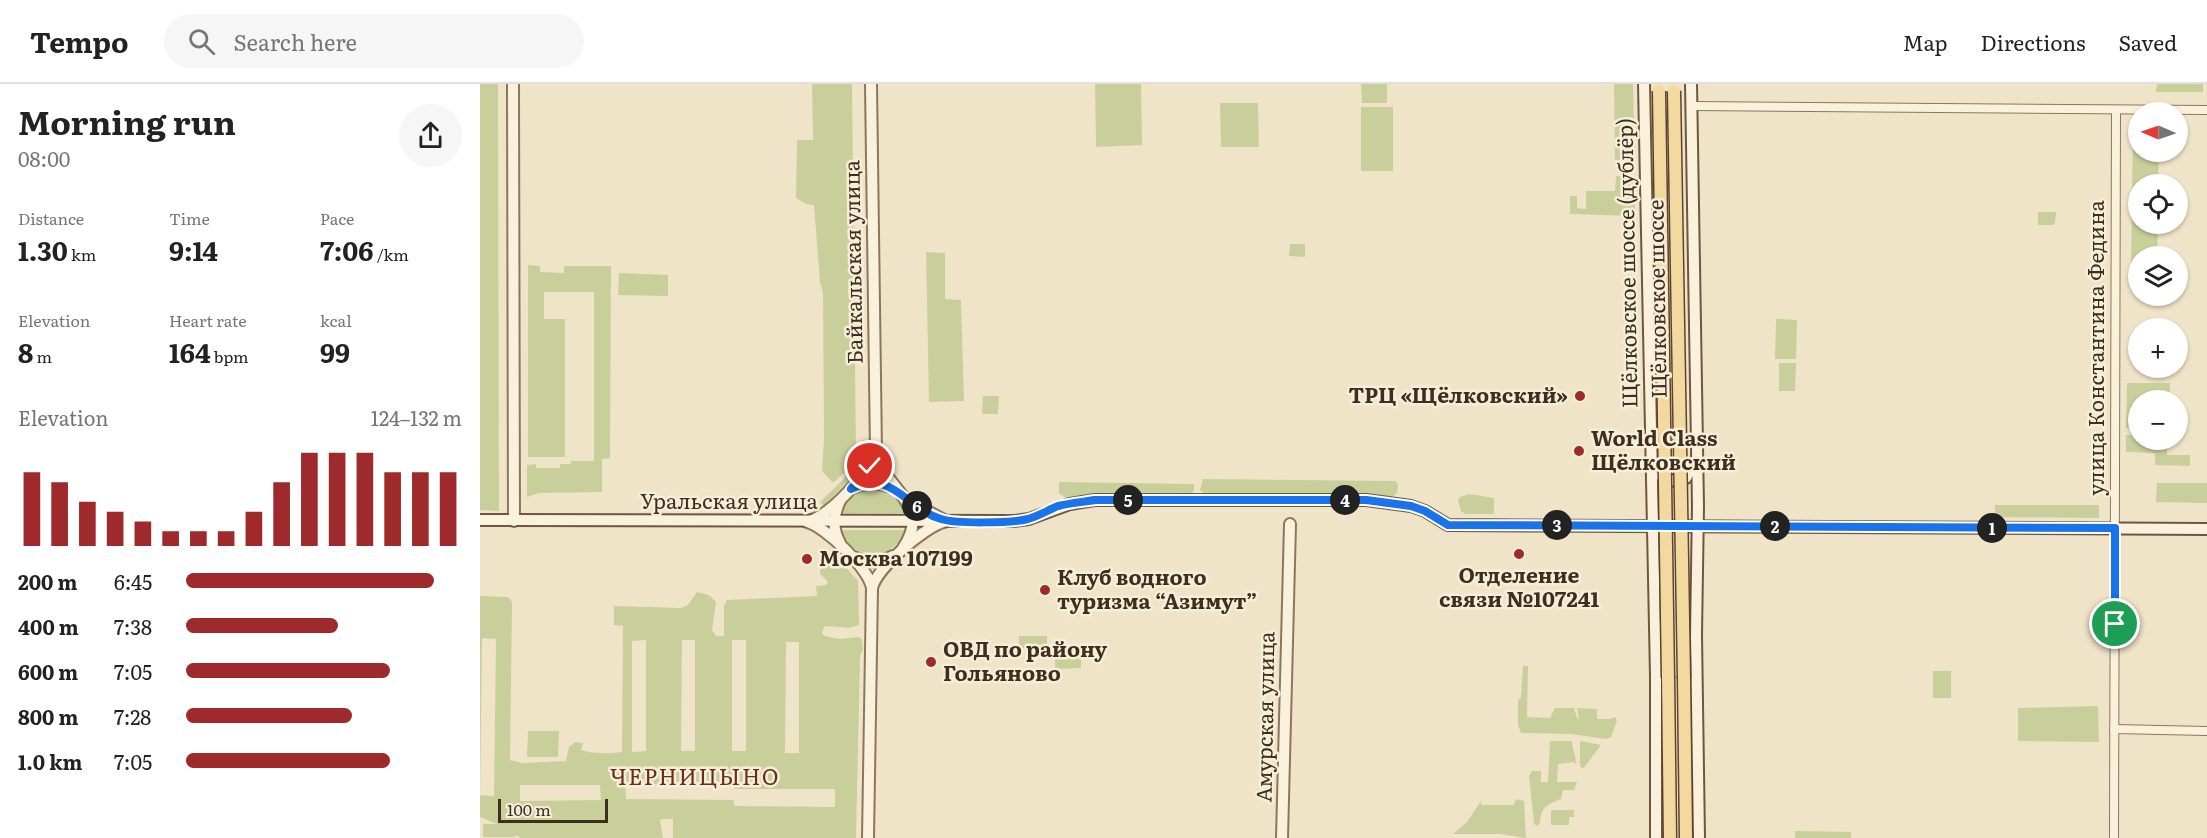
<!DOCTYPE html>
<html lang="en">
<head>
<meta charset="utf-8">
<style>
	:root { --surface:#fff; --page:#f6f6f6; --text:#222; --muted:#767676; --line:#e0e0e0; --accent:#9e2a2b }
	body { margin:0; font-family:Literata,serif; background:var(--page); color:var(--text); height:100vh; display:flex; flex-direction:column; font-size:22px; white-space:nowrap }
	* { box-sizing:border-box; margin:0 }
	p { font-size:20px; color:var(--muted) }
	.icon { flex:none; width:33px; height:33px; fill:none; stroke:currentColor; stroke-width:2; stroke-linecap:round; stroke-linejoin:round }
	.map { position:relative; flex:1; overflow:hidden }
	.drawer { display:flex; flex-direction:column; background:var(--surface); width:480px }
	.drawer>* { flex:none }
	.needle { width:39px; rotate:272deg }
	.tools { position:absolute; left:1648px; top:18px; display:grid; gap:12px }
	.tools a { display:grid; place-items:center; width:60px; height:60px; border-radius:50%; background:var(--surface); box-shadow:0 2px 4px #0004; font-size:30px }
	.scale { position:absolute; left:18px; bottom:15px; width:110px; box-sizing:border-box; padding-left:6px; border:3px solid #3d2e20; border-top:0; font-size:16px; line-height:21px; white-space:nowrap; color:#3d2e20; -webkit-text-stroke:4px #f7eed8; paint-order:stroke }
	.pin { position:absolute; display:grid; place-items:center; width:51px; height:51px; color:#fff; margin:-26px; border:3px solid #fff; border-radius:50%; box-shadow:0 2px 6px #0007 }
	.km { position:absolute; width:30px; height:30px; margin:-15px; border-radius:50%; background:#222; color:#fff; font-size:16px; line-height:30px; text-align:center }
	.round { display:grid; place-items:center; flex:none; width:63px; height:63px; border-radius:32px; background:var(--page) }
	.head { display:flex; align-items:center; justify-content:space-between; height:102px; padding:0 18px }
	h1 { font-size:33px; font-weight:700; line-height:45px }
	.figures { display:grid; grid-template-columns:repeat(3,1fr); gap:9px; height:102px; padding:6px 18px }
	.figures div { display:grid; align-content:center }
	.figures b { font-size:26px; font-weight:700 }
	.figures small { font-size:16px; font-weight:400 }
	.figures p { font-size:16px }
	.chart { height:168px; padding:12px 18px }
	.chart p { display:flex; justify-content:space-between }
	.chart svg { width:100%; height:108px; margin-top:6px; stroke:var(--accent); stroke-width:6 }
	ul { padding:0 18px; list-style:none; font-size:20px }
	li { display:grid; grid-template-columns:96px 72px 1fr; align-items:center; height:45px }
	li i { height:15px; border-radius:8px; background:var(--accent) }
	header { display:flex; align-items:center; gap:36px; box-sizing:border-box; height:84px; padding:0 30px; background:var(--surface); border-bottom:2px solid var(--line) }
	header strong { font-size:28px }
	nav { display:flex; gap:33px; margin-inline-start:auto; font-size:21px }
	.search { width:420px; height:54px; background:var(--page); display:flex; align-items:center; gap:15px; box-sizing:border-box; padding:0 21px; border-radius:33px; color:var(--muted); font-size:22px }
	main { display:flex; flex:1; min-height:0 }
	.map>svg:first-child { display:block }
	.green { fill:#c9cf9b; fill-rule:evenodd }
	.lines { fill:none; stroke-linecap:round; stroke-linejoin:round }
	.minor-casing { stroke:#8d765c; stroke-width:10 }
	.tertiary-casing { stroke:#8d765c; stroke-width:14 }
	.secondary-casing { stroke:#6f573f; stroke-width:14 }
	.primary-casing { stroke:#5b4430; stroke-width:15 }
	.minor { stroke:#faf1dc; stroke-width:8 }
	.tertiary { stroke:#faf1dc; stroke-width:10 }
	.secondary { stroke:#faf1dc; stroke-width:10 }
	.primary { stroke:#f3d9a0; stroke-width:12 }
	.primary-bridge-casing { stroke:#5b4430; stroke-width:15; stroke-linecap:butt }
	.primary-bridge { stroke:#f3d9a0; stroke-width:12 }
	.route-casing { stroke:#fff; stroke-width:12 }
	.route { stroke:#1a73e8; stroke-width:8 }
	.poi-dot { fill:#9e2a2b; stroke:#f7eed8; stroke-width:2 }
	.labels { text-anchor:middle; stroke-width:5; stroke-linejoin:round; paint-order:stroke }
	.street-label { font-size:21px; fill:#3d2e20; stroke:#f7eed8 }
	.poi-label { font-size:21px; font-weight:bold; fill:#3d2e20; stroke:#f7eed8; text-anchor:start }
	.neighbourhood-label { font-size:22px; letter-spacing:1.5px; fill:#6b2e1e; stroke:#f7eed8 }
</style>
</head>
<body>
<header>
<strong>Tempo</strong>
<div class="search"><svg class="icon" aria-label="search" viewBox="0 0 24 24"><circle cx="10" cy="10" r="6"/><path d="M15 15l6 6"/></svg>Search here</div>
<nav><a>Map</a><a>Directions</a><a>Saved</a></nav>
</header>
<main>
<section class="drawer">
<div class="head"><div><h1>Morning run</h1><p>08:00</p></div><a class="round"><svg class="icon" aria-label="share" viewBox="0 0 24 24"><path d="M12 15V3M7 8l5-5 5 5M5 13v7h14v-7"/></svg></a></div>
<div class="figures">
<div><p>Distance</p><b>1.30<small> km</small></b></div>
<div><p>Time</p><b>9:14</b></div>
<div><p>Pace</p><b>7:06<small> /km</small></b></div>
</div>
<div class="figures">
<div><p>Elevation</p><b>8<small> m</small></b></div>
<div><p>Heart rate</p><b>164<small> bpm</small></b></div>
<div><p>kcal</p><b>99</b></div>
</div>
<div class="chart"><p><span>Elevation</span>124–132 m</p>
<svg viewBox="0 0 160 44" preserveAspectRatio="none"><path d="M5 44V14M15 44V18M25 44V26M35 44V30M45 44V34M55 44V38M65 44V38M75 44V38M85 44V30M95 44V18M105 44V6M115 44V6M125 44V6M135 44V14M145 44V14M155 44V14"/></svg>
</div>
<ul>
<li><b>200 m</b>6:45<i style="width:90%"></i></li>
<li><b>400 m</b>7:38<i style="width:55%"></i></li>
<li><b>600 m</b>7:05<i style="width:74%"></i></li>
<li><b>800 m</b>7:28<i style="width:60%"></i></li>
<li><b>1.0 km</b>7:05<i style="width:74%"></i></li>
</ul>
</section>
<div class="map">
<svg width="1727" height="754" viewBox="0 0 1727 754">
	<rect width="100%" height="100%" fill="#f0e4c8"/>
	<g class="green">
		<polygon points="0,0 18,0 19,427 0,426"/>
		<polygon points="332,0 372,0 376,375 374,379 353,399 342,387 344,355 343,209 340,198 334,121 326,120 316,114 317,56 333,56"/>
		<polygon points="615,0 661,0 662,61 616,63"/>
		<polygon points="881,0 907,0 907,19 882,19"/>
		<polygon points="1134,0 1153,0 1155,76 1135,76"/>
		<polygon points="1677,0 1723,0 1723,8 1676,8"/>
		<polygon points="740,19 778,19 779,63 741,63"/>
		<rect x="881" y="23" width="32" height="64"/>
		<polygon points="1653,43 1659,43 1659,68 1679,68 1678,100 1659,100 1659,140 1678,140 1677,172 1659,172 1659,184 1651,184"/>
		<polygon points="1136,92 1155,92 1155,132 1090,130 1090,112 1097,112 1097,124 1106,125 1106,107 1135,107"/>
		<polygon points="1558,128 1576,128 1575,139 1573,141 1558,141"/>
		<polygon points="810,160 825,160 825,173 809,172"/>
		<polygon points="446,168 465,169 465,215 481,216 484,317 449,318"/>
		<polygon points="48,181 60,182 60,188 84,189 84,182 131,182 130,374 122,375 122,408 59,409 47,413 47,381 56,380 56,384 80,384 80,380 91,380 91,377 114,377 114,208 64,208 64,235 85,235 85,373 48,373"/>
		<polygon points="139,189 188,191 188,212 138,211"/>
		<polygon points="1296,235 1317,236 1316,275 1295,275"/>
		<polygon points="1299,279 1316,279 1315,307 1299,307"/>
		<polygon points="1647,299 1690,299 1690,316 1659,316 1659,344 1646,344"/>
		<polygon points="503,312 519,312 518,330 502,330"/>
		<polygon points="1646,351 1659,352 1659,356 1687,356 1687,371 1710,371 1710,382 1675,381 1675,369 1646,368"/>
		<polygon points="382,356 385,356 391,361 384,380 344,422 340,418 380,379"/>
		<polygon points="723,395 916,397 918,401 917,409 912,413 890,411 728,412 720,406"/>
		<polygon points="579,398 714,400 714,407 709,412 615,412 587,415 579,409"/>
		<polygon points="1677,399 1727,399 1727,419 1676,418"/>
		<path d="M395 405C410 408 419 415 425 429H361C367 413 379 406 395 405Z"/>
		<polygon points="989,410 1014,414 1014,430 985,430 981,427 978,416 980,413"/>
		<polygon points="1515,421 1619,421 1619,434 1515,433"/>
		<path d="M361 446H425C414 478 372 478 361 446Z"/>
		<path d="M353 477H360L378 497 379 541 369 544 347 542 344 543 342 549 345 552 360 555 379 553 382 555 383 566 380 572 376 754H193V735H182L180 736 183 754H41L36 751 35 753H3V740H17L0 733V512L28 513 32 518 30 676 42 679 86 677 89 663 95 658 103 659 101 666C114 670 128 670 142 668L143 542 134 541V522L201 524 208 521 217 508C225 510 230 510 236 518L232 546 236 552H244V522L247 516 337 512 336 502 346 501 348 498 340 490V486ZM2 554 16 555 14 712 0 711ZM166 556V667L152 668V557ZM202 556H215V667H201ZM252 556H266V667H252ZM306 558H319V669H305ZM145 700H254V705H355V723L254 722V716L146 715ZM40 701H120L121 716 40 717Z"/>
		<rect x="539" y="552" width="28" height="12"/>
		<polygon points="575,570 601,570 601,584 575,585"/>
		<polygon points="1043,582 1048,582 1047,633 1070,634 1075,624 1094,624 1097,634 1099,635 1097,624 1117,625 1117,635 1130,635 1135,633 1137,637 1131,653 1126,655 1091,650 1041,649 1038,641 1038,616 1041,614"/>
		<rect x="1453" y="587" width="18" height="27"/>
		<polygon points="1618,622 1619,658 1538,657 1538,624"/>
		<polygon points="48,647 79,647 78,673 47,673"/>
		<path d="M1070 657H1092C1092 666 1096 670 1096 680L1093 678 1078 680 1077 698H1097L1094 706H1083L1081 715C1066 721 1061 723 1060 739L1057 742 1054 740 1049 692 1052 687H1061V698H1068Z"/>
		<polygon points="1100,657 1121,661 1103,685 1100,682"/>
		<polygon points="1036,715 1044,717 1046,754 1020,750 973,750 987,738 1001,717 1001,721 1034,721"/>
		<polygon points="1071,726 1094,726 1094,733 1089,733 1089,741 1071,741"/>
		<polygon points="1315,747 1371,748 1371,754 1315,754"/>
	</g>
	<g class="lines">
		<defs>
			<g id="minor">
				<polyline points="1211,22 1727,26"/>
				<polyline points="1634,645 1727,647"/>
				<polyline points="1634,754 1636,26"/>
			</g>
			<g id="tertiary">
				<polyline points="33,0 34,437"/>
				<path d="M391 0 396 368C404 406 453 420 423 464"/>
				<path d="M373 404C388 397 401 398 415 405"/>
				<polyline points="425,415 464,436"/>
				<path d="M329 437C350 431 389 390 394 368"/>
				<path d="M327 438C346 443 388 484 392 504L388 754"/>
				<path d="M360 459C352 444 353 432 360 417"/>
				<path d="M374 473C387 479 400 479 413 472"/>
				<path d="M392 504C397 484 444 443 464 438"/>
				<polyline points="802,754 810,440"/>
			</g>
			<g id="secondary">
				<polyline points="1164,0 1176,592 1176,754"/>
				<polyline points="1211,0 1218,422 1216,551 1219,754"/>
				<polyline points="1181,392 1190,397 1206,394 1215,377"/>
				<polyline points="0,436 534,437 549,435 590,420 615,416 886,416 931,422 945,427 968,441 1727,445"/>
			</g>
			<g id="primary">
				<polyline points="1188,594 1190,754"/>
				<polyline points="1204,594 1206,754"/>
			</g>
		</defs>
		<use href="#minor" class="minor-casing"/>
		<use href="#tertiary" class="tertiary-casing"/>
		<use href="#secondary" class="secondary-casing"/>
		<use href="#primary" class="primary-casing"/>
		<use href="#minor" class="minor"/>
		<use href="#tertiary" class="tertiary"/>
		<use href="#secondary" class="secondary"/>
		<use href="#primary" class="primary"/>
		<defs>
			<g id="primary-bridge">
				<polyline points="1179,7 1188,594"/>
				<polyline points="1194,7 1204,594"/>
			</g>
		</defs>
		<use href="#primary-bridge" class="primary-bridge-casing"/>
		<use href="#primary-bridge" class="primary-bridge"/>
	</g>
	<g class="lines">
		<defs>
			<path id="route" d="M390 382 371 405C412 384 426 425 461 435 477 440 531 439 548 435 559 432 568 426 578 422 590 419 603 418 615 416H886L931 422 945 427 968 441 1635 444V540"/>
		</defs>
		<use href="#route" class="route-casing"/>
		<use href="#route" class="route"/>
	</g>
	<g class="poi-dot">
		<circle cx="1100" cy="312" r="6"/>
		<circle cx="1099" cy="367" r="6"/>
		<circle cx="1039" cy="470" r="6"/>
		<circle cx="327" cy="475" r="6"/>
		<circle cx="565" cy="506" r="6"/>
		<circle cx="451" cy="578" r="6"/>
	</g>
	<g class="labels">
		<g class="street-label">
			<text transform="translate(374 178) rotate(-91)" y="7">Байкальская улица</text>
			<text transform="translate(1148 179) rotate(-91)" y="7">Щёлковское шоссе (дублёр)</text>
			<text transform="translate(1178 215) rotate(-91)" y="7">Щёлковское шоссе</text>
			<text transform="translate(1617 264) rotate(-90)" y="7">улица Константина Федина</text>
			<text x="249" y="425">Уральская улица</text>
			<text transform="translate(786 633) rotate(-89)" y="7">Амурская улица</text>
		</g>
		<g class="poi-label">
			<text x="1088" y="319" text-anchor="end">ТРЦ «Щёлковский»</text>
			<text x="1111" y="362">World Class<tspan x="1111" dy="24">Щёлковский</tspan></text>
			<text x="339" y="482">Москва 107199</text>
			<text x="1039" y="499" text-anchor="middle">Отделение<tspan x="1039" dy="24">связи №107241</tspan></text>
			<text x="577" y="501">Клуб водного<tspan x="577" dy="24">туризма “Азимут”</tspan></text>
			<text x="463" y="573">ОВД по району<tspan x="463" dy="24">Гольяново</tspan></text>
		</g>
		<g class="neighbourhood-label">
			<text x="215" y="701">ЧЕРНИЦЫНО</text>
		</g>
	</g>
</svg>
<div class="tools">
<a><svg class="needle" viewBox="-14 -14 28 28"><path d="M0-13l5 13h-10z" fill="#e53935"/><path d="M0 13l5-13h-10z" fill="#767676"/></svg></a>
<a><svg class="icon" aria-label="locate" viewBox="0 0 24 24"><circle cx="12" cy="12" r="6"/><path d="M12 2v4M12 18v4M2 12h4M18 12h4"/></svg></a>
<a><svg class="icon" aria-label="layers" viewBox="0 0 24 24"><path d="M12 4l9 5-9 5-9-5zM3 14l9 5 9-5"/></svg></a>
<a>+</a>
<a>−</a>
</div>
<div class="scale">100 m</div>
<div class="pin" style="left:1635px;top:540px;background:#1e9e55"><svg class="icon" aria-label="arrive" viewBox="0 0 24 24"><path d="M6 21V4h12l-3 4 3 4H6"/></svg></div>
<div class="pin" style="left:390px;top:382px;background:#d93025"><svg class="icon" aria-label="check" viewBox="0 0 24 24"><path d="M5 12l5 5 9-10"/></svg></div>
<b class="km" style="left:1512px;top:444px">1</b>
<b class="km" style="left:1295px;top:442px">2</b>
<b class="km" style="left:1077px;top:441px">3</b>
<b class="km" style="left:865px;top:416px">4</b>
<b class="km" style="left:648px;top:416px">5</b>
<b class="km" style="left:437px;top:422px">6</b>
</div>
</main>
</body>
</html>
